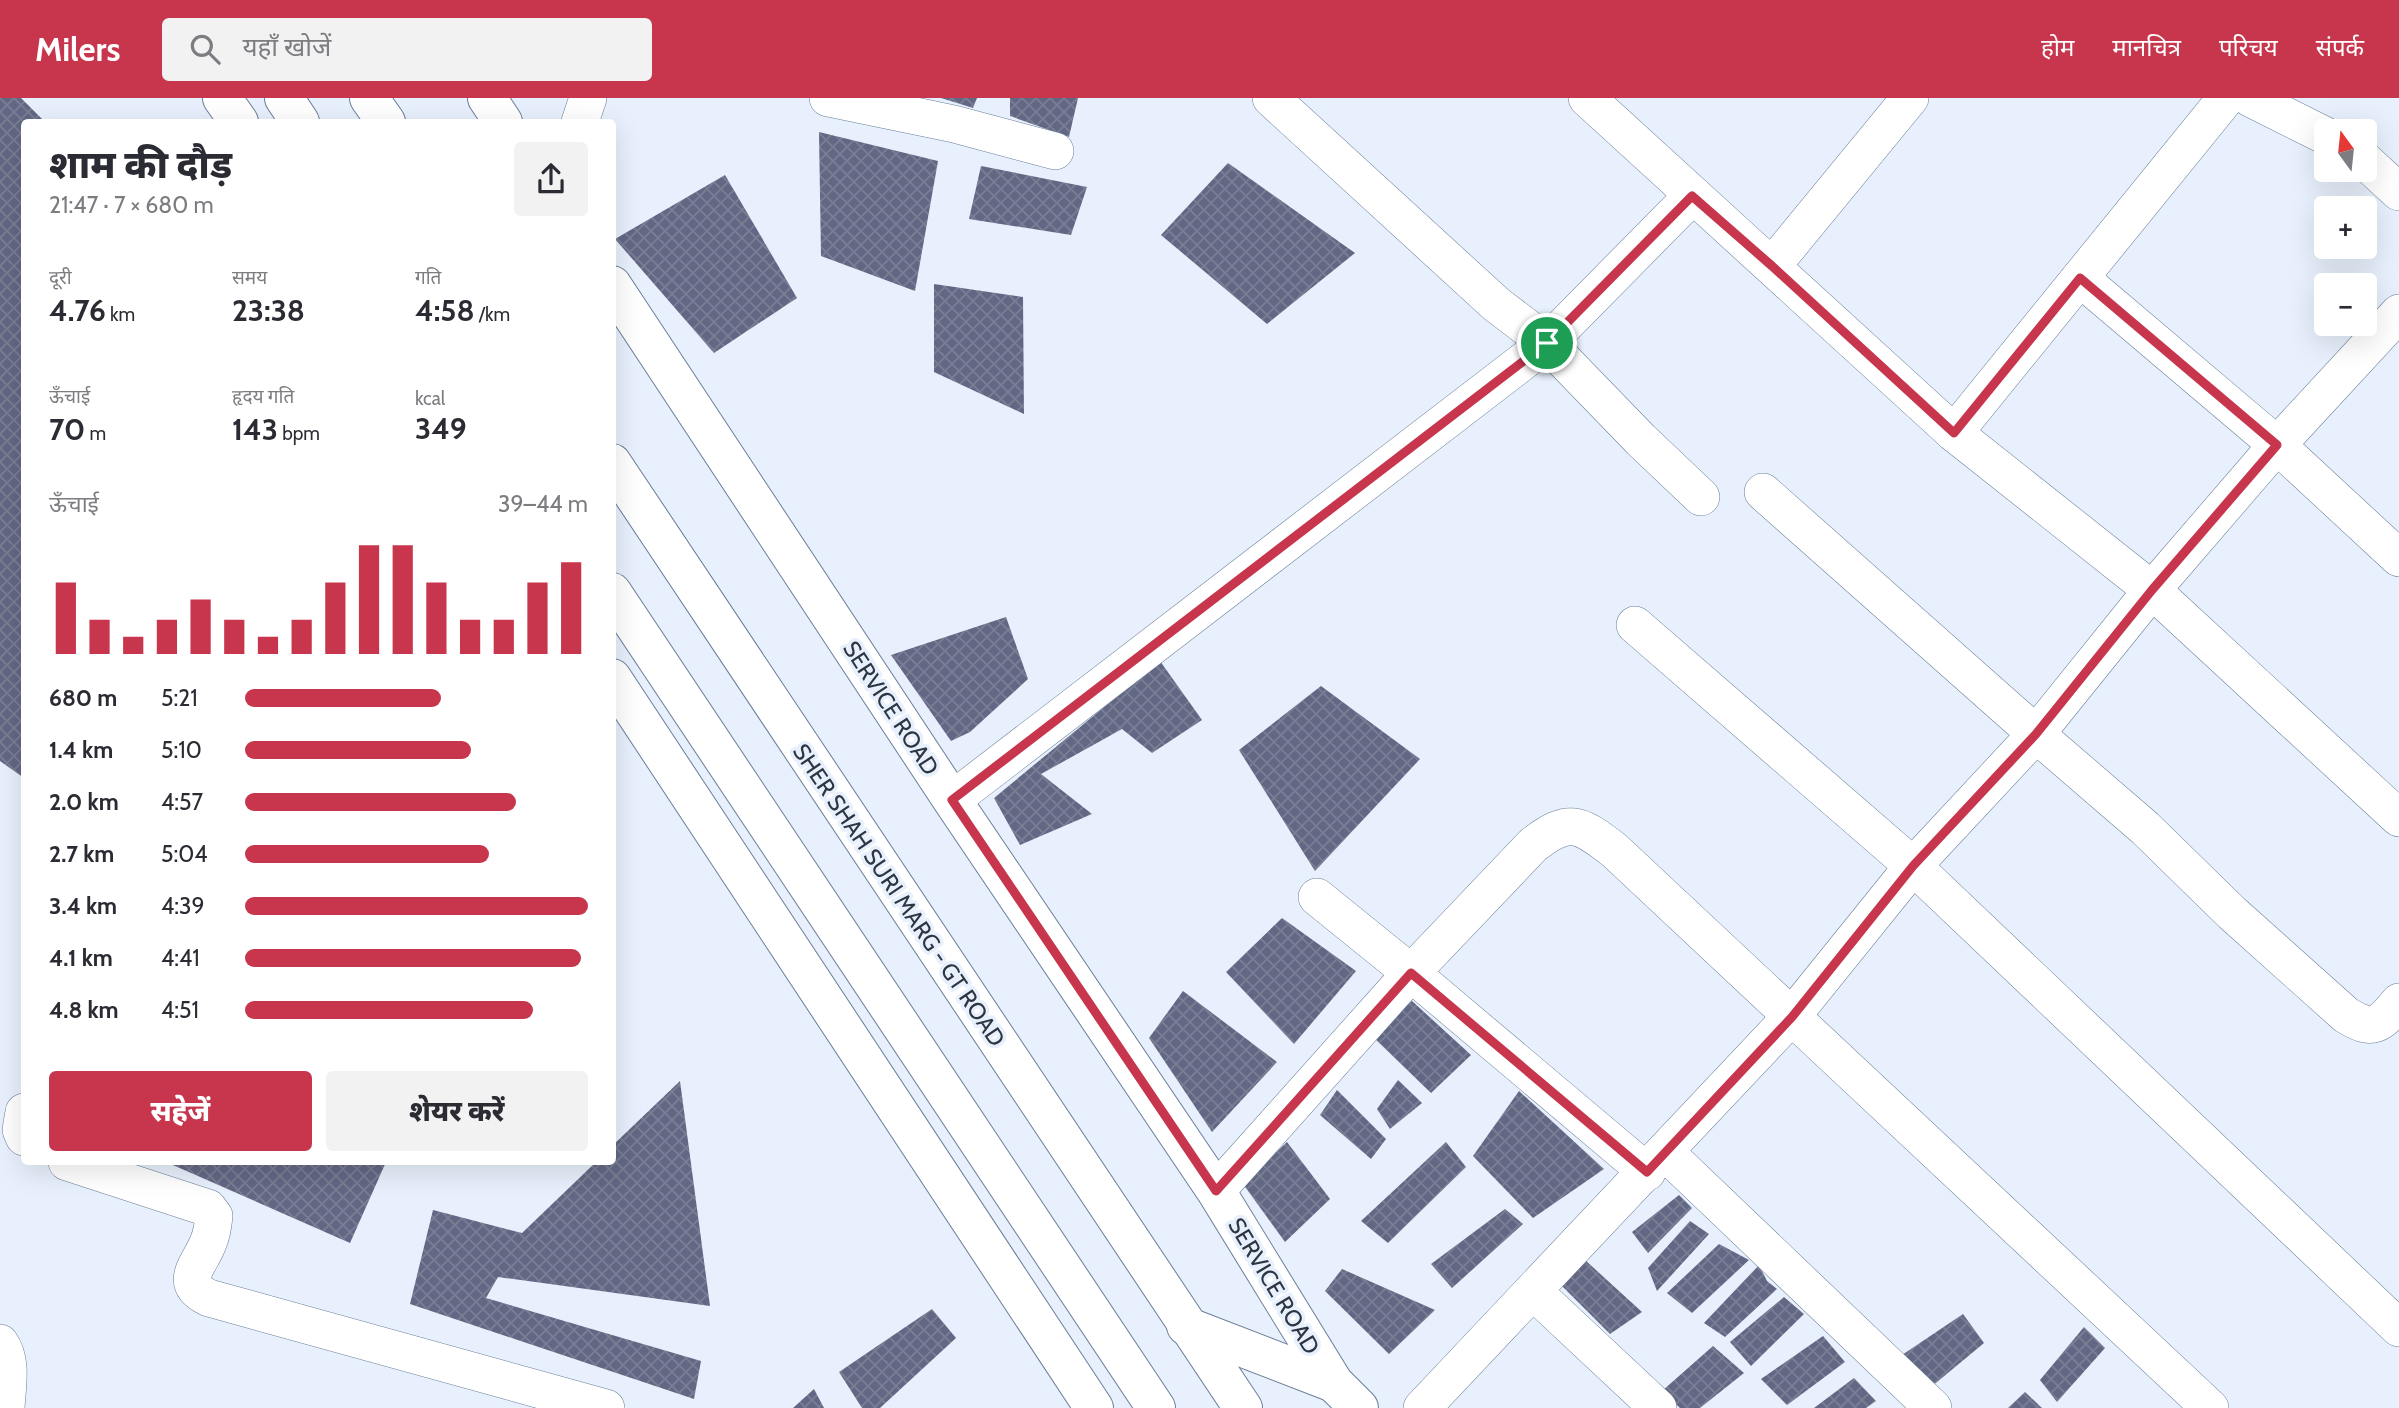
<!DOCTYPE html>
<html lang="hi">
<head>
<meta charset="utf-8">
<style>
	:root { --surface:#fff; --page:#f2f2f3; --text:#2b2b33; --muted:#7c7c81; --accent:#c7364d }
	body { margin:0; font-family:Cabin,"Noto Sans Devanagari",sans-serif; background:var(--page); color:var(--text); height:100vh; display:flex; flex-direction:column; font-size:26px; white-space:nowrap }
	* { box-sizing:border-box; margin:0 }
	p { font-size:23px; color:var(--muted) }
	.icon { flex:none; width:38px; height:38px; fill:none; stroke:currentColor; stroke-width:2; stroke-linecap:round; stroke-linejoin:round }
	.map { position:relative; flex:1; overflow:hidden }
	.details { position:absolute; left:21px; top:21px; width:595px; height:1046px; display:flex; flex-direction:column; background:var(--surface); border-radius:7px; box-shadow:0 7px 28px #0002 }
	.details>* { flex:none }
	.needle { width:46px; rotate:345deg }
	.controls { position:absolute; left:2314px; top:21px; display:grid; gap:14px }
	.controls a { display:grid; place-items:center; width:63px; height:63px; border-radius:7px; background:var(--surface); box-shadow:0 7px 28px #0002; font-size:35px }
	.pin { position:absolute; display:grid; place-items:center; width:60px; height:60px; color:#fff; margin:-30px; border:4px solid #fff; border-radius:50%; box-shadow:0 2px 7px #0007 }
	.round { display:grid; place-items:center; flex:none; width:74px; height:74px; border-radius:7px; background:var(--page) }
	.overview { display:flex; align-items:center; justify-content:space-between; height:119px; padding:0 28px }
	h1 { font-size:38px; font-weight:800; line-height:52px }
	.metrics { display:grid; grid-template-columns:repeat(3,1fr); gap:10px; height:119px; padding:7px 28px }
	.metrics div { display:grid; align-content:center }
	.metrics b { font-size:30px; font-weight:800 }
	.metrics small { font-size:19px; font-weight:400 }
	.metrics p { font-size:19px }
	.chart { height:196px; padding:14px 28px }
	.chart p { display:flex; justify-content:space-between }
	.chart svg { width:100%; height:126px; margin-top:7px; stroke:var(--accent); stroke-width:6 }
	.action { display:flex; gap:14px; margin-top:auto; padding:14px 28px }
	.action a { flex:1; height:80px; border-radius:7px; background:var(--accent); color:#fff; font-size:28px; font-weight:800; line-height:80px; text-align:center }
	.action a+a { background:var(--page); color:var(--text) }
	ul { padding:0 28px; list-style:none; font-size:23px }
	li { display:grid; grid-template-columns:112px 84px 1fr; align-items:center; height:52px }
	li i { height:18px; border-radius:9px; background:var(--accent) }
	header { display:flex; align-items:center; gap:42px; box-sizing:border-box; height:98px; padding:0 35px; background:var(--accent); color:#fff }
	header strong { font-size:33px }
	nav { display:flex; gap:38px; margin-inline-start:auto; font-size:24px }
	.search { width:490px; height:63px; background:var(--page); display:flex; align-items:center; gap:18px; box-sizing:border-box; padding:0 24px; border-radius:7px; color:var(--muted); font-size:26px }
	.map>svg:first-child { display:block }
	.building { fill:url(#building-cross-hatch) }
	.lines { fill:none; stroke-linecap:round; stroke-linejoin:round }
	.minor-casing { stroke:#697e97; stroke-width:38 }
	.primary-casing { stroke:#697e97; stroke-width:40 }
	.trunk-casing { stroke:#697e97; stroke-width:40 }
	.motorway-casing { stroke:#697e97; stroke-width:40 }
	.minor { stroke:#fff; stroke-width:37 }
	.primary { stroke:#fff; stroke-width:38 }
	.trunk { stroke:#fff; stroke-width:38 }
	.motorway { stroke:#fff; stroke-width:38 }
	.route-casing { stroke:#fff; stroke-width:14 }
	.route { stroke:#c7364d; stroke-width:9 }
	.labels { text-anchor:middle; stroke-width:7; stroke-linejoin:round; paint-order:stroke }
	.street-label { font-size:23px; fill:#2c3540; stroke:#e7f0fc }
</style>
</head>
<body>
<header>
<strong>Milers</strong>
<div class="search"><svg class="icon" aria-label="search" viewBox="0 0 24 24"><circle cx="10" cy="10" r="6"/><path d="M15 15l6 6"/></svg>यहाँ खोजें</div>
<nav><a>होम</a><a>मानचित्र</a><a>परिचय</a><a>संपर्क</a></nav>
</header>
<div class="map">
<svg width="2399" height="1310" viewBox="0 0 2399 1310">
	<defs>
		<pattern id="building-cross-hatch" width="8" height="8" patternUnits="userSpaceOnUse" patternTransform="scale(1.75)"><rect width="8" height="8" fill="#626784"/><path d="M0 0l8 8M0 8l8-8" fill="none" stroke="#7a7e94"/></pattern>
	</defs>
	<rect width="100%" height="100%" fill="#e7f0fc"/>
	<g class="building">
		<polygon points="0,0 21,0 45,24 24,24 24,680 0,663"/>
		<polygon points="941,0 977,0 973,10"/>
		<polygon points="1010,0 1078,0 1069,39 1010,18"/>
		<polygon points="819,34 938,63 915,193 821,158"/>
		<polygon points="1228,65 1355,155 1267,226 1161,137"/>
		<polygon points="981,68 1087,89 1071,137 969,121"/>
		<polygon points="725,77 797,200 714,255 615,141"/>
		<polygon points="934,186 1023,199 1024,316 934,274"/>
		<polygon points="1006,519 1028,581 970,634 951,643 891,557"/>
		<polygon points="1160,563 1202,622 1152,655 1122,631 1041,676 1092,716 1020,747 994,700"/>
		<polygon points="1321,588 1420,661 1315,773 1239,652"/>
		<polygon points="1282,820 1356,873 1294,946 1226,874"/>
		<polygon points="1183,893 1277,964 1212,1034 1149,940"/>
		<polygon points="1412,903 1471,957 1431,995 1372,938"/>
		<polygon points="1398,982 1422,1005 1390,1031 1377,1011"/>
		<polygon points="680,983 710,1208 498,1179 486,1200 701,1263 694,1301 410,1206 433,1112 522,1135 596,1064 612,1064 612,1048"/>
		<polygon points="1337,992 1386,1041 1371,1061 1320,1017"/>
		<polygon points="1519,993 1604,1071 1533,1120 1473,1058"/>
		<polygon points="1287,1044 1330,1101 1285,1144 1243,1086"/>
		<polygon points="1446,1044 1466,1069 1388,1145 1361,1123"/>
		<polygon points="166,1064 386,1064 350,1145"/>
		<polygon points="1679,1097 1692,1110 1648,1155 1632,1134"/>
		<polygon points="1505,1111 1523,1126 1452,1190 1431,1166"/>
		<polygon points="1690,1123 1709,1136 1657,1193 1648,1170"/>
		<polygon points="1719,1146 1749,1162 1692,1215 1667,1195"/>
		<polygon points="1585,1162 1642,1214 1610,1236 1562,1188"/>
		<polygon points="1759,1167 1767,1183 1777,1191 1725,1239 1704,1225"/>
		<polygon points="1342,1171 1435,1212 1389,1256 1325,1193"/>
		<polygon points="1784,1199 1804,1216 1751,1268 1730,1244"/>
		<polygon points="932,1211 956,1240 880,1310 862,1310 839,1274"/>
		<polygon points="1963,1216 1984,1245 1931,1289 1902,1257"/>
		<polygon points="2084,1229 2105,1250 2057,1304 2040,1282"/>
		<polygon points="1823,1238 1845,1264 1787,1307 1761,1281"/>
		<polygon points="1713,1248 1744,1275 1700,1310 1680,1310 1662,1293"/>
		<polygon points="1854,1280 1876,1303 1866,1310 1814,1310"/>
		<polygon points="814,1291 824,1310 793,1310"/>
		<polygon points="2025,1294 2042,1310 2008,1310"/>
	</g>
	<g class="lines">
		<defs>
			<g id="minor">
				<polyline points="828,0 954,26 1055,53"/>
				<polyline points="1271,0 1496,206 1547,245 1641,342 1701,399"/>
				<polyline points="1587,0 1954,335 2152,492 2399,720"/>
				<polyline points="2250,0 2326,38"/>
				<polyline points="580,24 588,0"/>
				<polyline points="2364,62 2399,94"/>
				<polyline points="1772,168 1910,0"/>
				<polyline points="2080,180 2277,347 2399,460"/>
				<polyline points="1954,335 2226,0"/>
				<path d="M1763 394 2036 636 2145 730 2232 815 2346 917C2373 934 2380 927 2399 904"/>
				<polyline points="1635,527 1913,768 2399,1230"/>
				<polyline points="952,702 1547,245 1692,98"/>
				<polyline points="1317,799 1411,875 1647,1074"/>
				<polyline points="24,1014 21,1032 24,1039"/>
				<polyline points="1665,1054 1933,1310"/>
				<path d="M67 1064 208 1110 214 1118C213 1128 212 1136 208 1145 199 1168 177 1185 209 1200L606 1310"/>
				<path d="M1216 1093 1411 875 1533 747C1569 719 1579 725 1614 752L2210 1310"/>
				<polyline points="1533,1193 1658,1310"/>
				<path d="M0 1245C13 1263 7 1289 6 1310"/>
				<polyline points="1422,1310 1792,918 1913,768 2036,636 2152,492 2277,347 2399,215"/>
			</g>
			<g id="primary">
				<polyline points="222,0 239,24"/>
				<polyline points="487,0 503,24"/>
				<polyline points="612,187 952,702 1216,1093 1334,1285 1359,1310"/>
				<polyline points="612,580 1094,1310"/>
			</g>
			<g id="trunk">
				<polyline points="284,0 300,24"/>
				<polyline points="369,0 386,24"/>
				<polyline points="612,365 1243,1310"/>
				<polyline points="612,494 1156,1310"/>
			</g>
			<polyline id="motorway" points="1186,1228 1334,1285"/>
		</defs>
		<use href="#minor" class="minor-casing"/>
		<use href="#primary" class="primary-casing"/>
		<use href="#trunk" class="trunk-casing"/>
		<use href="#motorway" class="motorway-casing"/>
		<use href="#minor" class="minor"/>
		<use href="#primary" class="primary"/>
		<use href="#trunk" class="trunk"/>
		<use href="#motorway" class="motorway"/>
	</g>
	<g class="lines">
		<defs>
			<polygon id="route" points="1692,98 1772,168 1954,335 2080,180 2277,347 2152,492 2036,636 1913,768 1792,919 1647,1074 1411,875 1216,1093 952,702 1547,245"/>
		</defs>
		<use href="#route" class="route-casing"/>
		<use href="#route" class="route"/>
	</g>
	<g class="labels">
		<g class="street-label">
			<text transform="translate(891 610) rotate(57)" y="8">SERVICE ROAD</text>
			<text transform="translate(899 797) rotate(56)" y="8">SHER SHAH SURI MARG - GT ROAD</text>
			<text transform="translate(1274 1188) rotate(59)" y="8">SERVICE ROAD</text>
		</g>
	</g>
</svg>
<div class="controls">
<a><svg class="needle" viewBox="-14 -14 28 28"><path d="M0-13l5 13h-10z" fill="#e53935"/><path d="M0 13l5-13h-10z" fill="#7c7c81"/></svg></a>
<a>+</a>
<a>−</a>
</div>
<div class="pin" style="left:1547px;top:245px;background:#1e9e55"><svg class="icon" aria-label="arrive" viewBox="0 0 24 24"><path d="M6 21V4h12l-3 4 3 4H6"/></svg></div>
<section class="details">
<div class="overview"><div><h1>शाम की दौड़</h1><p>21:47 · 7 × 680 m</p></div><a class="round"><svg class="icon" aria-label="share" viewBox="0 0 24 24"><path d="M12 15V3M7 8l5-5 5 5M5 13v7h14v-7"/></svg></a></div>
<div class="metrics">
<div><p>दूरी</p><b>4.76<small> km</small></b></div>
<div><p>समय</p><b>23:38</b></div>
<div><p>गति</p><b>4:58<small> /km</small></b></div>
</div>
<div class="metrics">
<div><p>ऊँचाई</p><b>70<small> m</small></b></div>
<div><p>हृदय गति</p><b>143<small> bpm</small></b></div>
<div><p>kcal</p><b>349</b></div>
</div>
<div class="chart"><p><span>ऊँचाई</span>39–44 m</p>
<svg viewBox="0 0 160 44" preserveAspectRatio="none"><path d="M5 44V19M15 44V32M25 44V38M35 44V32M45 44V25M55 44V32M65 44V38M75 44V32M85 44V19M95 44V6M105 44V6M115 44V19M125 44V32M135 44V32M145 44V19M155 44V12"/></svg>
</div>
<ul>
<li><b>680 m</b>5:21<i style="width:57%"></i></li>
<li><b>1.4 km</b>5:10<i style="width:66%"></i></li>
<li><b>2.0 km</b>4:57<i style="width:79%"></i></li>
<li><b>2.7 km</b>5:04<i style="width:71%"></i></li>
<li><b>3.4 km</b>4:39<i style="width:100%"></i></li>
<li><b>4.1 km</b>4:41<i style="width:98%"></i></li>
<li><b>4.8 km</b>4:51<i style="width:84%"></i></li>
</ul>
<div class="action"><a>सहेजें</a><a>शेयर करें</a></div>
</section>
</div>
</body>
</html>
